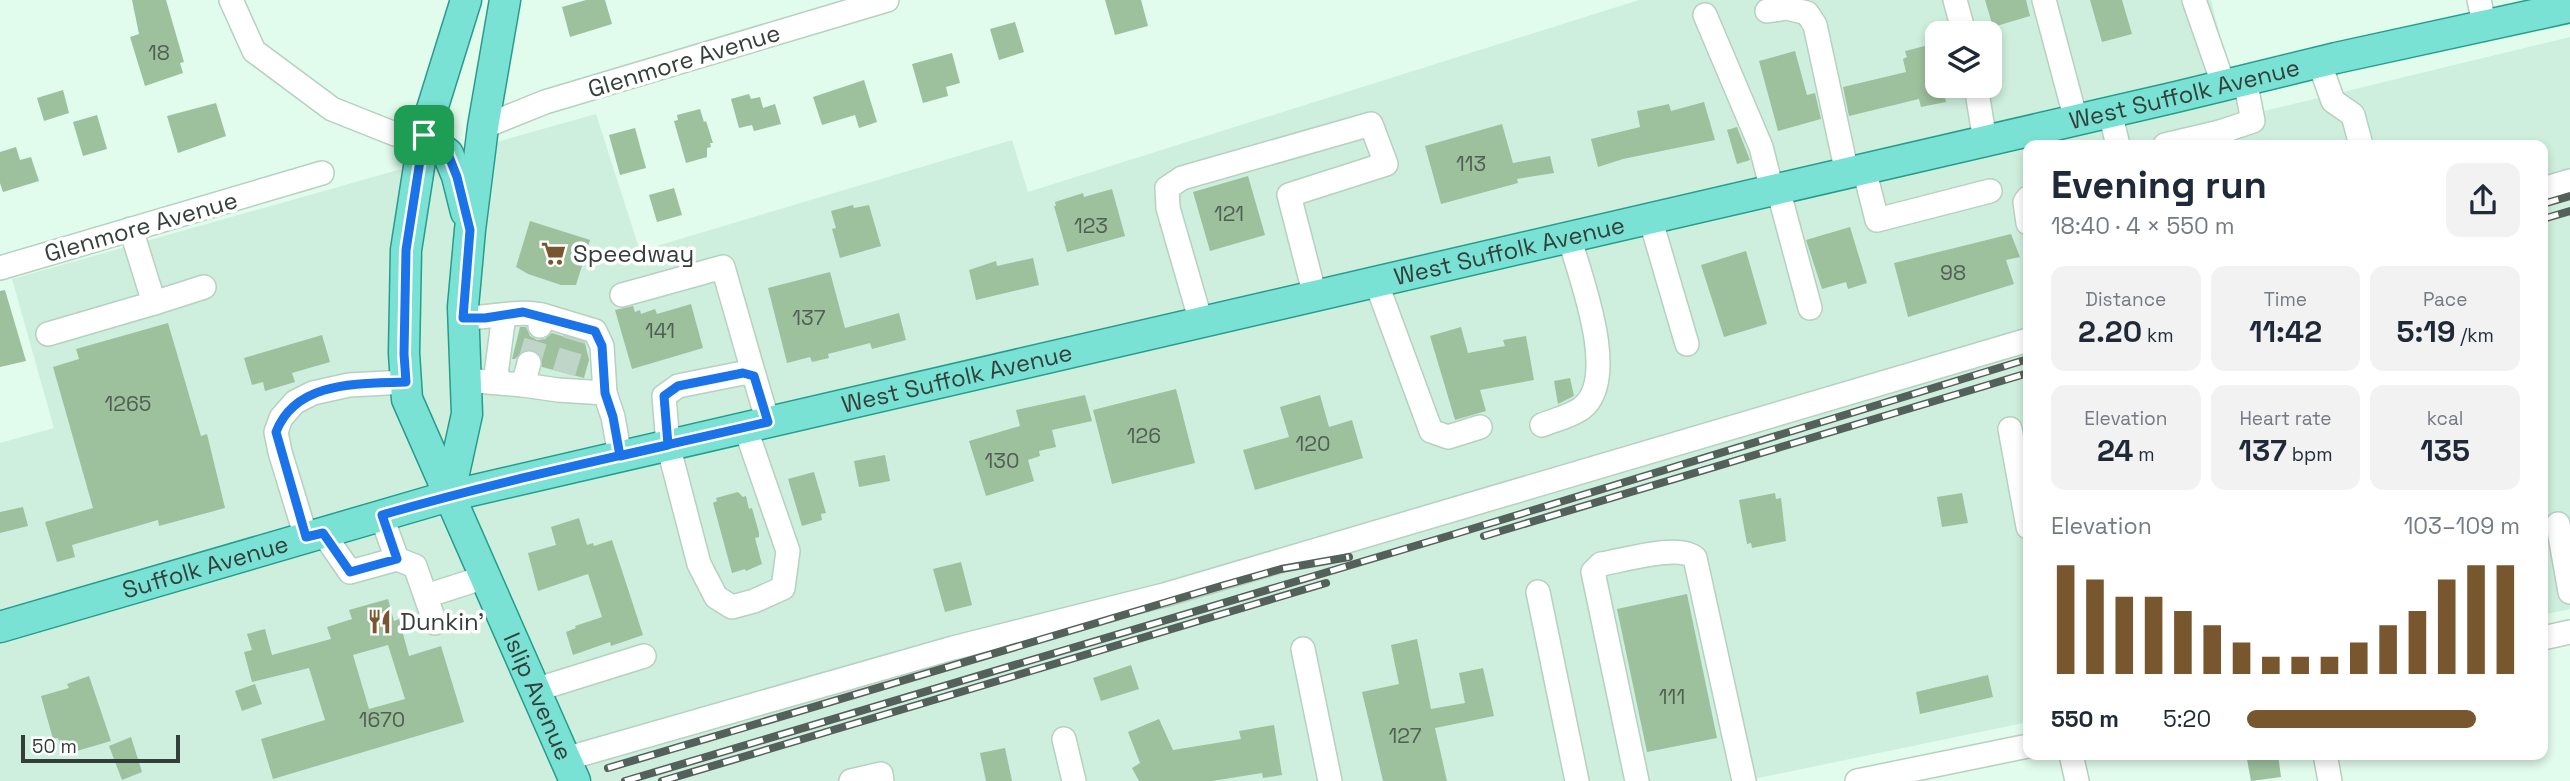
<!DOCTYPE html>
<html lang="en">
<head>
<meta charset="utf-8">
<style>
	:root { --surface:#fff; --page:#f2f2f3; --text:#1f2937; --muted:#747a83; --accent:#78572e }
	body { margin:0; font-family:"Space Grotesk",sans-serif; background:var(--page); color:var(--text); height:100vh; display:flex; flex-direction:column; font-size:26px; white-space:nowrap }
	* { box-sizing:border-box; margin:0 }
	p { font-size:23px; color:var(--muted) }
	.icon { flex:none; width:38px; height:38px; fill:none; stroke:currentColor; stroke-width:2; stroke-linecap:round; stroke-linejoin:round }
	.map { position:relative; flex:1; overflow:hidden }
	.side { position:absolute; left:2023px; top:140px; width:525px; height:620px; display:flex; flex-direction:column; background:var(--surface); border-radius:14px; box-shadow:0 4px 10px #0003 }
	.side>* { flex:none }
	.tools { position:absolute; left:1925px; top:21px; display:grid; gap:14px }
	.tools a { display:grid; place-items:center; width:77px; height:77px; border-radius:14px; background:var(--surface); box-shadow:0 4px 10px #0003; font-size:35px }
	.scale { position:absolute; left:21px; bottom:18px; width:159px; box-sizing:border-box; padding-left:7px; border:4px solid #353f3a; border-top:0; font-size:19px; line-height:24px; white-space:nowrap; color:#353f3a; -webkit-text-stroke:5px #fff; paint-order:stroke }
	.pin { position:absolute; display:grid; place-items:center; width:60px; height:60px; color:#fff; margin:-30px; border-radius:14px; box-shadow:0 4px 10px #0006 }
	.round { display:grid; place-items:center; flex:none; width:74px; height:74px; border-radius:14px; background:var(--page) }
	.headline { display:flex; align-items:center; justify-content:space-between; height:119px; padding:0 28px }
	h1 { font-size:38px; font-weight:600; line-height:52px }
	.figures { display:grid; grid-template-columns:repeat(3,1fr); gap:10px; height:119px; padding:7px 28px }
	.figures div { display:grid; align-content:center; border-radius:14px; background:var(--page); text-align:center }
	.figures b { font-size:30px; font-weight:600 }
	.figures small { font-size:19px; font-weight:400 }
	.figures p { font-size:19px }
	.chart { height:196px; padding:14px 28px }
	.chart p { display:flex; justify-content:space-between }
	.chart svg { width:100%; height:126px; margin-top:7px; stroke:var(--accent); stroke-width:6 }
	ul { padding:0 28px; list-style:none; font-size:23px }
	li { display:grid; grid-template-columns:112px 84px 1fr; align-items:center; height:52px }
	li i { height:18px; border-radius:9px; background:var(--accent) }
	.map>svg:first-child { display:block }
	.built { fill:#ceefde; fill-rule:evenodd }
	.building { fill:#9dc09d; fill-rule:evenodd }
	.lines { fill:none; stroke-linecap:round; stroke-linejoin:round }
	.minor-tunnel { stroke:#bfd5c9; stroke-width:23; stroke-dasharray:23 11; stroke-linecap:butt }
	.minor-casing { stroke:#b6d0c2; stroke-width:26 }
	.major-casing { stroke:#289c8c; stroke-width:33 }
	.minor { stroke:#fff; stroke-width:23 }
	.major { stroke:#7ae2d4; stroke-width:30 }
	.rail-casing { stroke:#54615a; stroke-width:8 }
	.rail { stroke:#fff; stroke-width:5; stroke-dasharray:16; stroke-linecap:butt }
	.route-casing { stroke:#fff; stroke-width:14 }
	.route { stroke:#1a73e8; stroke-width:9 }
	.labels { text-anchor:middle; stroke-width:7; stroke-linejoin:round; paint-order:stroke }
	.number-label { font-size:21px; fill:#4f5f53 }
	.street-label { font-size:24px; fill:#353f3a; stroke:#fff }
	.poi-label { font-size:24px; fill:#353f3a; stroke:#fff; text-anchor:start }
</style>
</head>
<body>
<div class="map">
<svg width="2570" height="781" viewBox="0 0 2570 781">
	<rect width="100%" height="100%" fill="#e1fbed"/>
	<path class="built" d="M1639 0H2211L2240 117 2570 37V609L2543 615V145H2028V722L1744 781H0V443L54 428 12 279 596 114 640 251 1012 140 1028 192ZM1937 33H1990V86H1937Z"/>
	<g class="building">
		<polygon points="132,0 166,0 184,62 180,63 183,73 145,86 130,37 139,34"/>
		<polygon points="586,0 605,0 612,24 570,37 562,7"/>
		<polygon points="1105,0 1141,0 1148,26 1115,35"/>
		<polygon points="1985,0 2026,0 2030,16 1993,27"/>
		<polygon points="2090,0 2122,0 2132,34 2102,42"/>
		<polygon points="1015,22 1024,52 999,60 990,29"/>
		<polygon points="1933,44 1934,51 1937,50 1937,86 1942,86 1946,102 1921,107 1919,99 1849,116 1843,87 1906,72 1903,59 1907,57 1905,51"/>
		<polygon points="1795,51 1807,95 1815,93 1821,119 1778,131 1759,61"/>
		<polygon points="952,53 960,83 946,87 948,96 923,103 912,64"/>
		<polygon points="864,80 877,122 859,128 855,115 822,125 813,97"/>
		<polygon points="63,90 69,113 44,121 37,98"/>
		<polygon points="749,94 751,99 760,97 763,108 775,104 781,124 754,131 752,125 739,128 731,99"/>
		<polygon points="1704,102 1715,140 1623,159 1598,167 1591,139 1640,127 1637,111 1669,104 1671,111"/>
		<polygon points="216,103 226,136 178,153 167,116"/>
		<polygon points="700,109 704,122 706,121 713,143 710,143 711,147 707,148 707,157 686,163 674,121 678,120 677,115"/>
		<polygon points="97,115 107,149 83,156 73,122"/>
		<polygon points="1502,124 1513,163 1550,156 1554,173 1517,179 1518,183 1441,204 1425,146"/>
		<polygon points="1737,127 1750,160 1737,164 1727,130"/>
		<polygon points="635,128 646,168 620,175 609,135"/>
		<polygon points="16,147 20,160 31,157 39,181 3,192 0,183 0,152"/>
		<polygon points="1248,176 1265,235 1210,251 1193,192"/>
		<polygon points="674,188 682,215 657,222 649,195"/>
		<polygon points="1112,189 1125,236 1067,252 1054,206 1056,206 1055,202 1083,193 1084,197"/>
		<polygon points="853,205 854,208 869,205 881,246 840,258 832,229 836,228 831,211"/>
		<polygon points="530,221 590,240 576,285 561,285 528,274 516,267"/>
		<polygon points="1850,227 1867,283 1848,289 1846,282 1822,289 1806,240"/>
		<polygon points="2011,234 2020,257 2006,260 2014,284 1908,317 1894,263"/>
		<polygon points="1746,251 1767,324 1724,337 1701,265"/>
		<polygon points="1033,258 1039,285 976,300 969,270 996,261 997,266"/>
		<polygon points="830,272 845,328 899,313 906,340 872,349 870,343 828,354 829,358 812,362 810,357 787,363 768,288"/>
		<polygon points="5,290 26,361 0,367 0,291"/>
		<polygon points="691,304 703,348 632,369 615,310 633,306 635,312 640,310 641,314 655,309 657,314"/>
		<polygon points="168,323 201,436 207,434 225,508 159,526 158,520 72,545 75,557 57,562 45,522 93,508 53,367 79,359 76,349"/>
		<polygon points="520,327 526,327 530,336 537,340 545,339 552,333 585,343 589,360 584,378 542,367 539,354 532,349 525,350 515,359 512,359"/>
		<polygon points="1461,327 1468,353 1505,346 1503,340 1526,336 1534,380 1480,390 1486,411 1455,420 1430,336"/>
		<polygon points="322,335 330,362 292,373 295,382 265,391 263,382 252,385 244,358"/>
		<polygon points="1570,378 1574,396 1558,404 1554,381"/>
		<polygon points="1176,389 1195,463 1112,484 1093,410"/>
		<polygon points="1085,395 1092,421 1052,430 1056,447 1039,451 1040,456 1028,460 1034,481 986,496 969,441 1020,426 1016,410"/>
		<polygon points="1320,395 1329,427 1352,420 1363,458 1255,490 1243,450 1289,437 1280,407"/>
		<polygon points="885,455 890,481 859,487 854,461"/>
		<polygon points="814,472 826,513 821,514 822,520 802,526 788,479"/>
		<polygon points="738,492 743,497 746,496 749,509 752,508 759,533 759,537 755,538 762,564 746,571 745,569 732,573 713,503 717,501 716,498"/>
		<polygon points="1775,493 1776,499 1781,498 1786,541 1752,548 1751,543 1747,544 1739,500"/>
		<polygon points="1962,493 1968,523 1942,527 1937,497"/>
		<polygon points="23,507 28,526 0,533 0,512"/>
		<polygon points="579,518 587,545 593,543 594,546 612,540 643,635 611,646 610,642 573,655 566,632 576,628 575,626 602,617 588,574 538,591 528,553 556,545 551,527"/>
		<polygon points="961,562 972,605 945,612 933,569"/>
		<polygon points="1687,594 1717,738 1647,752 1617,609"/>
		<path d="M388 599 394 621 399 619 409 656 441 646 464 722 273 779 261 739 325 720 309 668 252 682 244 652 252 650 247 634 265 629 272 655 331 639 327 627 352 619 349 610ZM388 645 405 699 369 709 353 655Z"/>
		<polygon points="1417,639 1431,709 1465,703 1459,673 1483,668 1494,716 1435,728 1447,781 1383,781 1362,692 1399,684 1391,645"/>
		<polygon points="1131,665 1139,689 1101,701 1093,678"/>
		<polygon points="1988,675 1993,697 1920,714 1916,692"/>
		<polygon points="89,676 111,741 63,755 58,738 53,739 41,696 69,688 67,684"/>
		<polygon points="255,684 262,704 242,711 235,691"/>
		<polygon points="1159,719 1173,750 1241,739 1239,731 1274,725 1282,775 1263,778 1262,773 1212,781 1139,781 1132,768 1140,763 1128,732"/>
		<polygon points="131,737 142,772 122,780 109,746"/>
		<polygon points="1005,748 1012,781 986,781 980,753"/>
		<polygon points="2246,754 2278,754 2281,777 2251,781"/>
	</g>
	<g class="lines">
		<g class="minor-tunnel">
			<polyline points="529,363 540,326"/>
			<polyline points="564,373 575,336"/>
		</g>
		<defs>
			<g id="minor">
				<polyline points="231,0 254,51 332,109 395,134 424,135"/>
				<polyline points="1955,0 1964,33"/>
				<polyline points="2044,0 2076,120"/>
				<polyline points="2194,0 2224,86"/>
				<polyline points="2479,0 2485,27"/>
				<polyline points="1767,11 1787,8 1807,13 1815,25 1847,173"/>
				<polyline points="1705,15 1761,147 1772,190"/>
				<polyline points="2319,62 2333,101 2353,115 2361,145"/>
				<polyline points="1976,86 1985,141"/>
				<polyline points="2110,113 2118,145"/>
				<polyline points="483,127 545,102 887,0"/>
				<polyline points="2165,145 2220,132"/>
				<polyline points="2223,145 2220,132 2253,121 2245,80"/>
				<polyline points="1864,169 1877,220 1990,191"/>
				<polyline points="1778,189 1810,308"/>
				<polyline points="2543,189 2570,181"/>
				<polyline points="2028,198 2025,202 2028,223"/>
				<polyline points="1650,218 1687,344"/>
				<polyline points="0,268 322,173"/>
				<polyline points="1376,282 1431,431 1448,437 1480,427"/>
				<polyline points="622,295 723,267 754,375"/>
				<polyline points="154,303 204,287"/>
				<polyline points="542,315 595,331 602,346 605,393"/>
				<path d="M463 318C490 318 516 310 542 315L540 326"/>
				<polyline points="1201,322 1168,208 1167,188 1182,178 1371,124 1386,164 1289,195 1315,296"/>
				<polyline points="48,334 154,303 131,229"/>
				<polyline points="465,380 523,385 529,363"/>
				<polyline points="495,382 504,315"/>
				<polyline points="523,385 558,390 605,393 613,417 620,456"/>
				<path d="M1542 425C1554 420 1572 416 1582 408 1620 378 1580 276 1569 237"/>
				<polyline points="745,427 788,551 783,588 754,601 732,607 716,597 699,564 668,445 664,396 678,386 743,373 754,375 768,422"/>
				<polyline points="2010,429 2028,527"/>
				<polyline points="381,515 397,559"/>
				<polyline points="2558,524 2570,592"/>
				<polyline points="323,533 350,572 397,559 415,566 435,623"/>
				<polyline points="306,537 280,452 276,432 281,418 295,402 313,393 349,385 406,382"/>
				<polyline points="1538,592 1577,781"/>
				<polyline points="426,596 485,577"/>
				<polyline points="2543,638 2570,632"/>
				<polyline points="1303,649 1330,781"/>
				<polyline points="535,690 644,656"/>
				<polyline points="1064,739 1074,781"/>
				<polyline points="2071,754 2077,781"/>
				<polyline points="2325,754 2330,781"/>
				<polyline points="565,759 953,648 1164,595 2028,340"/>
				<polyline points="851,781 881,774 882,781"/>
				<path d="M1637 781 1593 572 1601 564C1622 561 1679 543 1695 558L1744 781"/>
				<polyline points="1857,781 2028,746"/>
			</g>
			<g id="major">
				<path id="s1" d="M466 0 424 135 406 250 404 353 407 399 575 781"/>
				<polyline points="424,135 448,154 457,176 466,212"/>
				<polyline points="449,496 467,414 463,307 470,230 483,127 505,0"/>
				<path id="s2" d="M0 627 449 496 2176 97 2336 58 2570 7"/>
			</g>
		</defs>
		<use href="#minor" class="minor-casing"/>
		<use href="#major" class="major-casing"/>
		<use href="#minor" class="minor"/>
		<use href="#major" class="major"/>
		<defs>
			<g id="rail">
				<polyline points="2543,204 2570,196"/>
				<polyline points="2543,219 2570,211"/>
				<polyline points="1484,536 2028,373"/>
				<polyline points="608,768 1221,586 1281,569 1349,557"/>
				<polyline points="625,781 1455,534 2028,359"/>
				<polyline points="662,781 1326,583"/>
			</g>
		</defs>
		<use href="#rail" class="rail-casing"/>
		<use href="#rail" class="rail"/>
	</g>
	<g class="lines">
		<defs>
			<path id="route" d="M424 135 406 250 404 354 406 382C359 384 296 380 276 432L306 537 323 533 350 572 397 559 382 515C509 478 639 452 768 422L754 376 743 373 678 386 664 396 668 445 620 456 613 417 605 393 602 346 595 331 523 312 485 318H463L470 230 457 177 448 154 424 135"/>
		</defs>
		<use href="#route" class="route-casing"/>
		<use href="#route" class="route"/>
	</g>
	<defs>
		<symbol id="supermarket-bare" viewBox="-9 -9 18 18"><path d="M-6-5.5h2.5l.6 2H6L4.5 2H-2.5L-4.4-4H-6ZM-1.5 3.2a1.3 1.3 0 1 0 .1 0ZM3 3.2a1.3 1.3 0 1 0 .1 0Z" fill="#78572e" stroke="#fff" stroke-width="2.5" paint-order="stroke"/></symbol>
		<symbol id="restaurant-bare" viewBox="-9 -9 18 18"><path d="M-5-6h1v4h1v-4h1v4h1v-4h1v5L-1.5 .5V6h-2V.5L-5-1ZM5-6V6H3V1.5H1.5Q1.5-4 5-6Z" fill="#78572e" stroke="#fff" stroke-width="2.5" paint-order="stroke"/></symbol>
	</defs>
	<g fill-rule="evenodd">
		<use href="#supermarket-bare" x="536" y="236" width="35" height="35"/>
		<use href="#restaurant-bare" x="362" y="604" width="35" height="35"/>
	</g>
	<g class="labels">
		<g class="number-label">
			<text x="159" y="60">18</text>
			<text x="1471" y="171">113</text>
			<text x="1229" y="221">121</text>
			<text x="1091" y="233">123</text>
			<text x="1953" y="280">98</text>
			<text x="809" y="325">137</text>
			<text x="660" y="338">141</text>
			<text x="128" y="411">1265</text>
			<text x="1144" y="443">126</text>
			<text x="1313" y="451">120</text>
			<text x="1002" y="468">130</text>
			<text x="1672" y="704">111</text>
			<text x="382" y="727">1670</text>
			<text x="1405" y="743">127</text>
		</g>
		<g class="street-label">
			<text transform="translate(684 61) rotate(-17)" y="8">Glenmore Avenue</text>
			<text dy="8" stroke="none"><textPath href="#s2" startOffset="2249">West Suffolk Avenue</textPath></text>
			<text transform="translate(141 227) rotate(-16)" y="8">Glenmore Avenue</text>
			<text dy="8" stroke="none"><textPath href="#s2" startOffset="1556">West Suffolk Avenue</textPath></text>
			<text dy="8" stroke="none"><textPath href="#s2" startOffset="989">West Suffolk Avenue</textPath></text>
			<text dy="8" stroke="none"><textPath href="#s2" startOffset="214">Suffolk Avenue</textPath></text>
			<text dy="8" stroke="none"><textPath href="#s1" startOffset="732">Islip Avenue</textPath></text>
		</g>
		<g class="poi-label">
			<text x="573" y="262">Speedway</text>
			<text x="400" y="630">Dunkin'</text>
		</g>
	</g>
</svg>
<div class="tools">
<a><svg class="icon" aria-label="layers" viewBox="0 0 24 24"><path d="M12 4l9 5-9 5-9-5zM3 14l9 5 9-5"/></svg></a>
</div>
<div class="scale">50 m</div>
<div class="pin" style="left:424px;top:135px;background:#1e9e55"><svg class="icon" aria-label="arrive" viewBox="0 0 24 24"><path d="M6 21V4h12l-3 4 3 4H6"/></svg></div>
<section class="side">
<div class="headline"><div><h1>Evening run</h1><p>18:40 · 4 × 550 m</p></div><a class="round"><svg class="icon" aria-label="share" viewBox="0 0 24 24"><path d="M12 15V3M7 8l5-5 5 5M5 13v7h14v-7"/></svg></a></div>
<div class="figures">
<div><p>Distance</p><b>2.20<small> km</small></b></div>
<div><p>Time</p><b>11:42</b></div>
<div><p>Pace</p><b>5:19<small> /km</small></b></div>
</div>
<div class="figures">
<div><p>Elevation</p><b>24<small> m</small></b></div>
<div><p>Heart rate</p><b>137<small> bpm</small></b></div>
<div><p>kcal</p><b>135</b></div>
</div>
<div class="chart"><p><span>Elevation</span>103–109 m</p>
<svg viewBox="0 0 160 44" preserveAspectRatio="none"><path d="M5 44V6M15 44V11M25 44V17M35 44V17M45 44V22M55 44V27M65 44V33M75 44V38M85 44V38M95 44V38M105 44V33M115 44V27M125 44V22M135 44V11M145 44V6M155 44V6"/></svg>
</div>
<ul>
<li><b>550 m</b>5:20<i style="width:84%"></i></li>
</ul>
</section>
</div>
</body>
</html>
